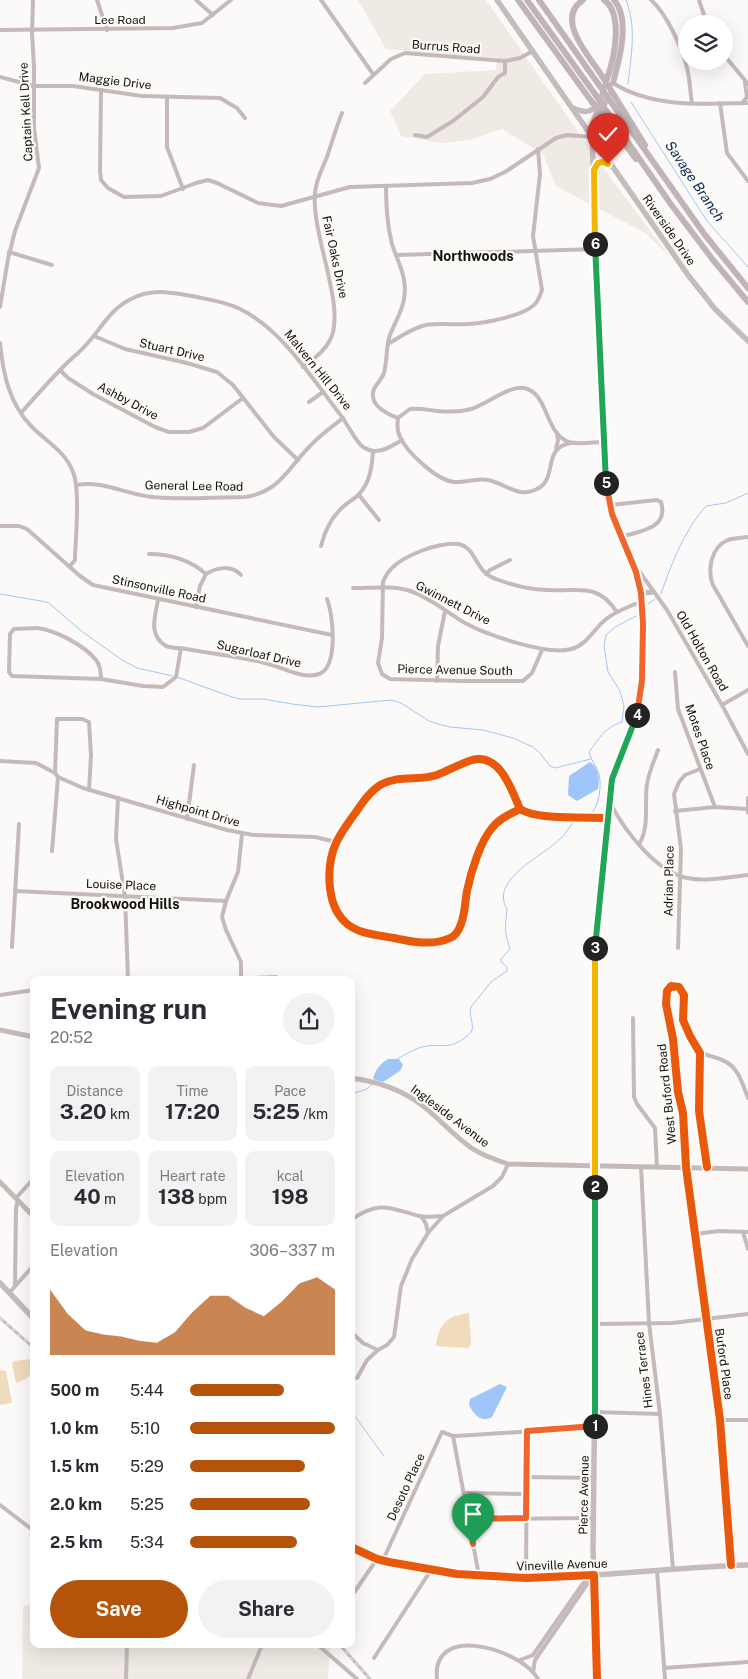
<!DOCTYPE html>
<html lang="en">
<head>
<meta charset="utf-8">
<style>
	:root { --surface:#fff; --page:#f2f2f3; --text:#2b2b33; --muted:#7c7c81; --accent:#b45309 }
	body { margin:0; font-family:"Public Sans",sans-serif; background:var(--page); color:var(--text); height:100vh; display:flex; flex-direction:column; font-size:19px; white-space:nowrap }
	* { box-sizing:border-box; margin:0 }
	p { font-size:16px; color:var(--muted) }
	.icon { flex:none; width:28px; height:28px; fill:none; stroke:currentColor; stroke-width:2; stroke-linecap:round; stroke-linejoin:round }
	.map { position:relative; flex:1; overflow:hidden }
	.drawer { position:absolute; left:30px; top:976px; width:325px; height:672px; display:flex; flex-direction:column; background:var(--surface); border-radius:10px; box-shadow:0 5px 20px #0002 }
	.drawer>* { flex:none }
	.controls { position:absolute; left:678px; top:15px; display:grid; gap:10px }
	.controls a { display:grid; place-items:center; width:55px; height:55px; border-radius:50%; background:var(--surface); box-shadow:0 5px 20px #0002; font-size:25px }
	.pin { position:absolute; display:grid; place-items:center; width:42px; height:42px; color:#fff; margin:-51px -21px; border-radius:50% 50% 50% 0; rotate:-45deg; box-shadow:0 0 5px #0007 }
	.pin .icon { rotate:45deg }
	.km { position:absolute; width:25px; height:25px; margin:-12px; border-radius:50%; background:#222; color:#fff; font-size:14px; line-height:25px; text-align:center }
	.round { display:grid; place-items:center; flex:none; width:52px; height:52px; border-radius:26px; background:var(--page) }
	.headline { display:flex; align-items:center; justify-content:space-between; height:85px; padding:0 20px }
	h1 { font-size:28px; font-weight:700; line-height:38px }
	.figures { display:grid; grid-template-columns:repeat(3,1fr); gap:8px; height:85px; padding:5px 20px }
	.figures div { display:grid; align-content:center; border-radius:10px; background:var(--page); text-align:center }
	.figures b { font-size:21px; font-weight:700 }
	.figures small { font-size:14px; font-weight:400 }
	.figures p { font-size:14px }
	.chart { height:140px; padding:10px 20px }
	.chart p { display:flex; justify-content:space-between }
	.chart svg { width:100%; height:90px; margin-top:5px; fill:var(--accent); opacity:.7 }
	.action { display:flex; gap:10px; margin-top:auto; padding:10px 20px }
	.action a { flex:1; height:58px; border-radius:30px; background:var(--accent); color:#fff; font-size:20px; font-weight:700; line-height:58px; text-align:center }
	.action a+a { background:var(--page); color:var(--text) }
	ul { padding:0 20px; list-style:none; font-size:16px }
	li { display:grid; grid-template-columns:80px 60px 1fr; align-items:center; height:38px }
	li i { height:12px; border-radius:6px; background:var(--accent) }
	.map>svg:first-child { display:block }
	.built { fill:#efeae4 }
	.green { fill:#f0dbbb }
	.water { fill:#a0c6f9 }
	.lines { fill:none; stroke-linecap:round; stroke-linejoin:round }
	.stream { stroke:#a0c6f9; stroke-width:1 }
	.street { stroke:#c5b9bc; stroke-width:4 }
	.secondary { stroke:#c5b9ba; stroke-width:5 }
	.primary { stroke:#c6bbbc; stroke-width:5.5 }
	.highway { stroke:#c0b4b7; stroke-width:6 }
	.rail-casing { stroke:#c3bcbc; stroke-width:3 }
	.rail { stroke:#fdfbf7; stroke-width:1; stroke-dasharray:4; stroke-linecap:butt }
	.highway-bridge { stroke:#c0b4b7; stroke-width:6 }
	.cycleway-casing { stroke:#fdfbf7; stroke-width:11 }
	.cycleway { stroke:#e8590c; stroke-width:8 }
	.split-1-casing { stroke:#fff; stroke-width:10 }
	.split-2-casing { stroke:#fff; stroke-width:10 }
	.split-3-casing { stroke:#fff; stroke-width:10 }
	.split-4-casing { stroke:#fff; stroke-width:10 }
	.split-5-casing { stroke:#fff; stroke-width:10 }
	.split-6-casing { stroke:#fff; stroke-width:10 }
	.split-7-casing { stroke:#fff; stroke-width:10 }
	.split-1 { stroke:#f0652b; stroke-width:6 }
	.split-2 { stroke:#22a559; stroke-width:6 }
	.split-3 { stroke:#f5b400; stroke-width:6 }
	.split-4 { stroke:#22a559; stroke-width:6 }
	.split-5 { stroke:#f0652b; stroke-width:6 }
	.split-6 { stroke:#22a559; stroke-width:6 }
	.split-7 { stroke:#f5b400; stroke-width:6 }
	.labels { text-anchor:middle; stroke-width:4.5; stroke-linejoin:round; paint-order:stroke }
	.street-label { font-size:12px; fill:#11110f; stroke:#fdfbf7 }
	.water-label { font-size:14px; font-style:italic; fill:#042856; stroke:#fdfbf7 }
	.neighbourhood-label { font-size:14px; font-weight:bold; fill:#11110f; stroke:#fdfbf7 }
</style>
</head>
<body>
<div class="map">
<svg width="748" height="1679" viewBox="0 0 748 1679">
	<rect width="100%" height="100%" fill="#fcfaf8"/>
	<g class="built">
		<polygon points="358,0 486,0 607,173 670,257 645,233 556,186 543,154 502,129 470,140 442,143 401,136 390,111 425,74 496,70 497,58 386,49"/>
		<polygon points="34,1601 34,1645 330,1645 328,1679 22,1679 23,1607"/>
	</g>
	<g class="green">
		<path d="M469 1313 471 1345 468 1348 436 1346C439 1323 447 1316 469 1313Z"/>
		<path d="M31 1359 34 1360C34 1374 29 1379 16 1383L12 1364 14 1361Z"/>
		<polygon points="0,1370 6,1371 12,1403 0,1405"/>
	</g>
	<g class="water">
		<path d="M590 762C599 768 600 779 598 789L577 801 568 795 569 776Z"/>
		<path d="M388 1059H399L403 1065 400 1071 383 1082 375 1080 373 1078C376 1069 380 1064 388 1059Z"/>
		<path d="M500 1384 507 1387 492 1417C481 1423 474 1415 469 1405L470 1399Z"/>
	</g>
	<g class="lines">
		<g class="stream">
			<path d="M626 0C637 27 631 56 628 84"/>
			<polyline points="631,102 707,221 748,267"/>
			<polyline points="0,594 41,601 49,603 80,630 122,660 137,668 173,676"/>
			<path d="M661 594C672 562 684 531 706 506L726 503 748 493"/>
			<polyline points="648,604 655,599"/>
			<polyline points="177,677 232,697 240,699 264,699 292,704 318,707 391,700 401,703 429,721 438,724 450,727 483,730 513,738 533,747 540,753 550,766 555,768 591,759"/>
			<path d="M589 816C599 809 602 786 599 774 597 766 591 761 589 752 600 737 604 728 622 722L624 706 620 691 608 672 604 646 606 635 615 627 636 616"/>
			<path d="M397 1059C406 1054 416 1048 426 1046 444 1044 450 1050 467 1036 469 1035 471 1033 472 1030 474 1022 468 1015 471 1007L492 981 507 971V967L501 962V959L510 949C504 930 505 929 507 909 489 879 544 856 561 838 567 833 570 825 576 819"/>
			<polyline points="351,1094 367,1089 372,1084"/>
			<polyline points="351,1411 384,1456"/>
		</g>
		<g class="street">
			<polyline points="97,0 107,30"/>
			<polyline points="196,0 213,15"/>
			<polyline points="321,0 373,74"/>
			<path d="M651 0C667 14 682 48 687 68 690 79 690 92 692 103"/>
			<polyline points="699,0 707,24"/>
			<polyline points="0,30 173,28 202,23 231,0"/>
			<polyline points="724,55 748,84"/>
			<polyline points="0,77 34,86 73,86 142,96 220,98 237,108 245,118"/>
			<polyline points="365,83 391,59 405,53 505,61 520,58 533,51"/>
			<path d="M613 83C652 108 704 104 748 103"/>
			<polyline points="101,90 100,171 101,180 108,188 124,197 161,196 196,183 208,180 217,183 258,203 281,206 350,187 472,183 490,179 505,172 556,138 567,135 592,137"/>
			<polyline points="167,97 167,147 183,189"/>
			<polyline points="720,103 727,153 748,181"/>
			<polyline points="742,103 747,97 745,83"/>
			<polyline points="415,135 427,137 453,121 483,97 498,77 505,73 505,61"/>
			<path d="M386 186C386 205 387 225 392 244 398 263 408 278 404 299 402 313 393 325 389 338 386 350 387 362 384 373 382 379 377 383 374 389 368 405 387 414 398 418"/>
			<polyline points="9,252 52,265"/>
			<polyline points="397,255 596,249"/>
			<polyline points="0,307 8,259 15,231 39,168 34,128 34,67 32,33 33,0"/>
			<polyline points="94,336 125,349 187,363 217,372 233,385 274,437 298,460"/>
			<path d="M0 343C3 373 9 404 32 427 47 442 65 451 73 472 80 489 76 535 75 556V560L70 566"/>
			<path d="M388 344C400 337 412 328 426 325 440 323 455 325 469 324 485 323 524 316 535 304 539 300 540 295 542 290L533 236 540 174 538 149"/>
			<path d="M303 367C313 359 324 352 330 340 347 308 311 235 315 193 316 180 322 169 327 157 332 142 336 128 342 113"/>
			<polyline points="60,370 68,378 93,394 155,427 169,432 189,432 203,428 243,398"/>
			<polyline points="309,402 323,392"/>
			<path d="M21 413C35 397 49 381 64 366 72 358 80 352 86 345 102 328 109 310 131 299 153 287 174 293 197 297 211 300 225 302 238 308 281 328 311 377 339 413 347 422 355 442 363 447 377 456 389 448 402 440"/>
			<path d="M571 443C540 448 560 480 535 490 518 498 504 483 488 480 477 478 465 483 454 482 436 480 407 452 400 437 397 431 397 425 398 418L410 409C419 408 428 410 437 411 448 412 460 412 471 409 486 405 509 385 524 388 549 393 544 433 569 442 579 445 594 442 604 442"/>
			<polyline points="556,448 558,441 557,433"/>
			<path d="M76 485C104 480 124 494 152 497 182 500 214 497 245 497 280 492 288 468 310 446 320 435 332 427 343 418"/>
			<polyline points="359,495 379,520"/>
			<path d="M610 505 657 500 661 502C669 529 640 531 621 537"/>
			<polyline points="0,526 19,526 27,529 80,576 93,585 332,635"/>
			<path d="M748 537C742 538 734 538 728 540 711 547 707 570 713 585L748 646"/>
			<path d="M321 546C325 530 331 517 344 506 348 502 355 499 359 494 370 483 372 466 373 451"/>
			<path d="M149 554C170 554 190 560 206 574"/>
			<polyline points="634,564 667,610 722,705 748,754"/>
			<polyline points="486,574 490,570 510,560"/>
			<path d="M353 588C373 588 394 585 413 592 432 599 448 613 465 623 487 635 548 656 571 649 587 645 593 630 605 620 615 611 629 607 642 601"/>
			<path d="M158 600C155 617 148 635 166 646 175 649 184 648 192 650 220 655 248 657 275 666 288 670 304 679 319 674 339 667 333 614 327 599"/>
			<path d="M196 607 200 586 206 574C217 567 232 565 241 575"/>
			<path d="M37 628C55 630 84 645 96 660 100 665 101 673 101 679L12 676 9 672 10 634 14 629Z"/>
			<path d="M542 650 532 673 523 681H463L390 679 382 674 378 663 382 638 383 582C385 577 387 573 391 569 404 555 439 542 458 544 477 547 474 572 496 579 512 585 531 590 548 590 579 592 597 582 617 612"/>
			<polyline points="675,672 678,709 715,807"/>
			<polyline points="101,679 143,686 163,687 176,677 181,648"/>
			<polyline points="437,681 438,646 445,611"/>
			<polyline points="722,705 748,690"/>
			<polyline points="0,761 36,763 55,773"/>
			<polyline points="58,777 83,788 227,830 253,835 315,837 336,842"/>
			<polyline points="118,798 116,839 125,896 128,980"/>
			<polyline points="748,798 748,813"/>
			<path d="M610 802C623 829 656 872 687 878 707 882 728 877 748 875"/>
			<path d="M520 809C512 791 500 752 472 760 460 764 449 770 437 775 420 781 399 775 382 784 371 790 363 802 356 812 349 822 341 832 336 843 326 866 326 904 345 922 357 934 378 935 394 938 412 942 433 946 450 938 456 936 459 930 461 924 465 914 465 902 467 891 471 872 480 842 492 828 499 819 510 814 520 809 536 820 586 817 607 818"/>
			<polyline points="675,811 715,807 748,809"/>
			<polyline points="187,819 194,765"/>
			<path d="M639 844C650 827 644 804 647 784 649 772 654 761 658 750"/>
			<polyline points="52,851 58,777 55,773 57,719 82,719 89,722 91,755 89,790"/>
			<polyline points="15,891 226,901"/>
			<polyline points="12,947 19,824"/>
			<polyline points="678,948 681,849 674,794 679,782 685,775 700,769"/>
			<polyline points="211,980 276,977 284,980"/>
			<polyline points="241,980 241,962 226,930 222,917 226,901 238,872 242,834"/>
			<polyline points="0,995 34,990"/>
			<polyline points="633,1018 634,1097 637,1104 655,1128 657,1167"/>
			<path d="M700 1053C734 1062 736 1065 748 1098"/>
			<polyline points="641,1167 649,1323 660,1414 673,1569"/>
			<polyline points="707,1167 699,1111 700,1053 690,1036 683,1020 684,995 679,987 671,986 667,991 666,1004 673,1039 678,1092 683,1113 686,1167 720,1420 731,1565"/>
			<polyline points="16,1198 34,1178"/>
			<polyline points="421,1216 426,1224 428,1233"/>
			<path d="M351 1220C379 1200 390 1208 419 1216 427 1218 435 1216 443 1216"/>
			<polyline points="743,1232 748,1249"/>
			<polyline points="695,1234 719,1231 748,1232"/>
			<polyline points="15,1285 16,1208 18,1200"/>
			<polyline points="9,1293 34,1265"/>
			<polyline points="596,1324 672,1323 748,1314"/>
			<polyline points="351,1332 363,1343 378,1350"/>
			<polyline points="357,1378 367,1360 378,1350 387,1345 394,1337 401,1286 412,1259 428,1233 443,1216 493,1186 502,1177 508,1164"/>
			<polyline points="595,1412 660,1414"/>
			<polyline points="720,1420 748,1420"/>
			<polyline points="453,1436 479,1576"/>
			<polyline points="526,1477 595,1478"/>
			<polyline points="464,1493 526,1494"/>
			<polyline points="0,1505 34,1531"/>
			<polyline points="469,1519 594,1518"/>
			<polyline points="383,1560 442,1432 453,1436 472,1435 595,1427"/>
			<polyline points="657,1570 665,1679"/>
			<polyline points="526,1578 527,1431"/>
			<polyline points="351,1597 377,1559"/>
			<polyline points="318,1645 357,1679"/>
			<polyline points="374,1658 431,1570"/>
			<polyline points="520,1660 533,1655 584,1582 592,1576"/>
			<polyline points="664,1668 748,1662"/>
			<polyline points="533,1672 535,1660 592,1577"/>
			<polyline points="126,1679 127,1645"/>
			<polyline points="248,1679 262,1645"/>
			<path d="M437 1679C431 1622 521 1649 538 1679"/>
		</g>
		<g class="secondary">
			<polyline points="0,1030 34,1037"/>
			<path d="M351 1078C374 1081 397 1088 416 1101 437 1115 452 1135 473 1149 484 1156 496 1160 508 1164L748 1169"/>
			<polyline points="0,1182 34,1217"/>
		</g>
		<g class="primary">
			<polyline points="497,0 688,275 715,309 748,341"/>
			<path d="M573 108C585 113 589 113 598 105"/>
			<polyline points="595,130 608,95"/>
			<polyline points="593,170 597,164 601,162 611,166"/>
			<polyline points="641,593 653,592"/>
			<polyline points="0,1283 34,1319"/>
			<path d="M351 1547C359 1551 367 1555 375 1558 394 1565 415 1568 434 1571 539 1587 644 1568 748 1565"/>
			<polyline points="597,1679 593,1548 596,1291 594,964 610,790 615,768 638,713 641,692 643,624 642,601 639,581 612,514 604,468 592,137 593,123 607,79"/>
		</g>
		<g class="highway">
			<polyline points="518,0 592,102"/>
			<polyline points="527,0 595,94"/>
			<polyline points="539,0 599,85"/>
			<path d="M583 0C554 19 590 57 602 76"/>
			<path d="M604 0C624 14 614 59 607 79"/>
			<path d="M613 83C619 61 631 19 614 0"/>
			<polyline points="614,95 645,145"/>
			<polyline points="611,102 705,235 748,288"/>
			<polyline points="607,112 670,203 713,260 748,302"/>
			<polyline points="605,118 636,159"/>
		</g>
		<defs>
			<g id="rail">
				<polyline points="0,1318 34,1348"/>
				<polyline points="340,1645 370,1679"/>
			</g>
		</defs>
		<use href="#rail" class="rail-casing"/>
		<use href="#rail" class="rail"/>
		<g class="highway-bridge">
			<polyline points="602,76 614,95"/>
			<polyline points="599,85 611,102"/>
			<polyline points="595,94 607,112"/>
			<polyline points="592,102 605,118"/>
		</g>
		<defs>
			<g id="cycleway">
				<path d="M520 809C512 791 500 752 472 760 460 764 449 770 437 775 420 781 399 775 382 784 371 790 363 802 356 812 349 822 341 832 336 843 326 866 326 904 345 922 357 934 378 935 394 938 412 942 433 946 450 938 456 936 459 930 461 924 465 914 465 902 467 891 471 872 480 842 492 828 499 819 510 814 520 809 536 820 586 817 607 818"/>
				<polyline points="707,1167 699,1111 700,1053 690,1036 683,1020 684,995 679,987 671,986 667,991 666,1004 673,1039 678,1092 683,1113 686,1167 720,1420 731,1565"/>
				<polyline points="351,1547 377,1559 389,1562 457,1574 526,1578 594,1575 597,1679"/>
			</g>
		</defs>
		<use href="#cycleway" class="cycleway-casing"/>
		<use href="#cycleway" class="cycleway"/>
	</g>
	<g class="lines">
		<defs>
			<polyline id="split-1" points="473,1544 469,1519 526,1518 527,1431 595,1426"/>
			<polyline id="split-2" points="595,1426 595,1187"/>
			<polyline id="split-3" points="595,948 595,1187"/>
			<polyline id="split-4" points="595,948 612,779 637,715"/>
			<polyline id="split-5" points="606,483 612,514 636,572 641,593 643,624 642,680 637,715"/>
			<polyline id="split-6" points="595,244 606,483"/>
			<polyline id="split-7" points="595,244 594,170 598,163 603,162 608,164"/>
		</defs>
		<use href="#split-1" class="split-1-casing"/>
		<use href="#split-2" class="split-2-casing"/>
		<use href="#split-3" class="split-3-casing"/>
		<use href="#split-4" class="split-4-casing"/>
		<use href="#split-5" class="split-5-casing"/>
		<use href="#split-6" class="split-6-casing"/>
		<use href="#split-7" class="split-7-casing"/>
		<use href="#split-1" class="split-1"/>
		<use href="#split-2" class="split-2"/>
		<use href="#split-3" class="split-3"/>
		<use href="#split-4" class="split-4"/>
		<use href="#split-5" class="split-5"/>
		<use href="#split-6" class="split-6"/>
		<use href="#split-7" class="split-7"/>
	</g>
	<g class="labels">
		<g class="street-label">
			<text x="120" y="24">Lee Road</text>
			<text transform="translate(446 47) rotate(4)" y="4">Burrus Road</text>
			<text transform="translate(115 81) rotate(7)" y="4">Maggie Drive</text>
			<text transform="translate(26 112) rotate(-93)" y="4">Captain Kell Drive</text>
			<text transform="translate(669 230) rotate(55)" y="4">Riverside Drive</text>
			<text transform="translate(335 257) rotate(78)" y="4">Fair Oaks Drive</text>
			<text transform="translate(172 350) rotate(13)" y="4">Stuart Drive</text>
			<text transform="translate(318 370) rotate(51)" y="4">Malvern Hill Drive</text>
			<text transform="translate(128 401) rotate(28)" y="4">Ashby Drive</text>
			<text transform="translate(194 486) rotate(1)" y="4">General Lee Road</text>
			<text transform="translate(159 589) rotate(12)" y="4">Stinsonville Road</text>
			<text transform="translate(453 603) rotate(27)" y="4">Gwinnett Drive</text>
			<text transform="translate(702 651) rotate(60)" y="4">Old Holton Road</text>
			<text transform="translate(259 654) rotate(13)" y="4">Sugarloaf Drive</text>
			<text transform="translate(455 670) rotate(1)" y="4">Pierce Avenue South</text>
			<text transform="translate(700 737) rotate(71)" y="4">Motes Place</text>
			<text transform="translate(198 811) rotate(16)" y="4">Highpoint Drive</text>
			<text transform="translate(669 881) rotate(-89)" y="4">Adrian Place</text>
			<text transform="translate(121 885) rotate(2)" y="4">Louise Place</text>
			<text transform="translate(667 1094) rotate(-96)" y="4">West Buford Road</text>
			<text transform="translate(450 1116) rotate(37)" y="4">Ingleside Avenue</text>
			<text transform="translate(724 1364) rotate(82)" y="4">Buford Place</text>
			<text transform="translate(644 1370) rotate(-97)" y="4">Hines Terrace</text>
			<text transform="translate(406 1487) rotate(-65)" y="4">Desoto Place</text>
			<text transform="translate(584 1495) rotate(-89)" y="4">Pierce Avenue</text>
			<text transform="translate(562 1565) rotate(-2)" y="4">Vineville Avenue</text>
		</g>
		<g class="water-label">
			<text transform="translate(695 181) rotate(56)" y="5">Savage Branch</text>
		</g>
		<g class="neighbourhood-label">
			<text x="473" y="261">Northwoods</text>
			<text x="125" y="909">Brookwood Hills</text>
		</g>
	</g>
</svg>
<div class="controls">
<a><svg class="icon" aria-label="layers" viewBox="0 0 24 24"><path d="M12 4l9 5-9 5-9-5zM3 14l9 5 9-5"/></svg></a>
</div>
<div class="pin" style="left:473px;top:1544px;background:#1e9e55"><svg class="icon" aria-label="arrive" viewBox="0 0 24 24"><path d="M6 21V4h12l-3 4 3 4H6"/></svg></div>
<div class="pin" style="left:608px;top:164px;background:#d93025"><svg class="icon" aria-label="check" viewBox="0 0 24 24"><path d="M5 12l5 5 9-10"/></svg></div>
<b class="km" style="left:595px;top:1426px">1</b>
<b class="km" style="left:595px;top:1187px">2</b>
<b class="km" style="left:595px;top:948px">3</b>
<b class="km" style="left:637px;top:715px">4</b>
<b class="km" style="left:606px;top:483px">5</b>
<b class="km" style="left:595px;top:244px">6</b>
<section class="drawer">
<div class="headline"><div><h1>Evening run</h1><p>20:52</p></div><a class="round"><svg class="icon" aria-label="share" viewBox="0 0 24 24"><path d="M12 15V3M7 8l5-5 5 5M5 13v7h14v-7"/></svg></a></div>
<div class="figures">
<div><p>Distance</p><b>3.20<small> km</small></b></div>
<div><p>Time</p><b>17:20</b></div>
<div><p>Pace</p><b>5:25<small> /km</small></b></div>
</div>
<div class="figures">
<div><p>Elevation</p><b>40<small> m</small></b></div>
<div><p>Heart rate</p><b>138<small> bpm</small></b></div>
<div><p>kcal</p><b>198</b></div>
</div>
<div class="chart"><p><span>Elevation</span>306–337 m</p>
<svg viewBox="0 0 160 44" preserveAspectRatio="none"><path d="M0 44V12L10 24L20 32L30 34L40 35L50 37L60 38L70 33L80 23L90 15L100 15L110 21L120 25L130 18L140 9L150 6L160 12V44z"/></svg>
</div>
<ul>
<li><b>500 m</b>5:44<i style="width:65%"></i></li>
<li><b>1.0 km</b>5:10<i style="width:100%"></i></li>
<li><b>1.5 km</b>5:29<i style="width:79%"></i></li>
<li><b>2.0 km</b>5:25<i style="width:83%"></i></li>
<li><b>2.5 km</b>5:34<i style="width:74%"></i></li>
</ul>
<div class="action"><a>Save</a><a>Share</a></div>
</section>
</div>
</body>
</html>
